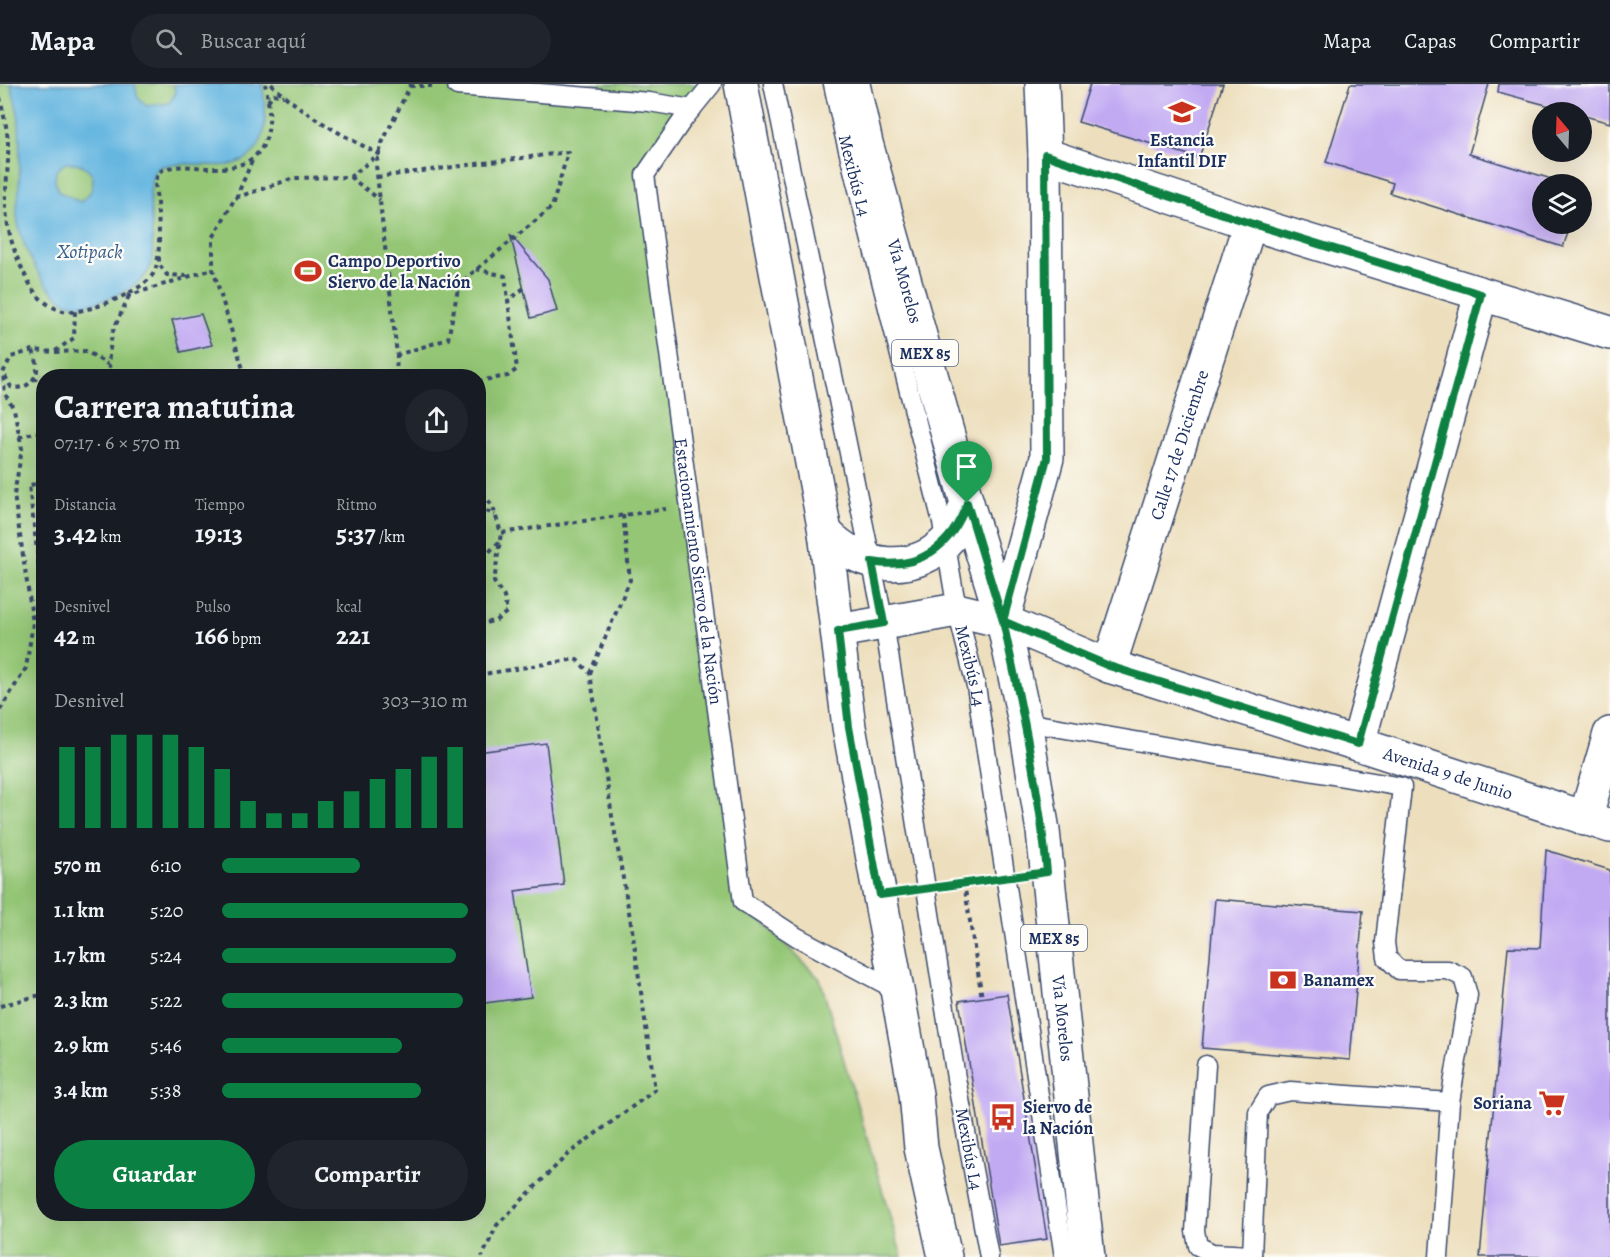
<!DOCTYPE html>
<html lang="es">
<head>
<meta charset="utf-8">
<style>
	:root { --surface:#171b24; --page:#20242c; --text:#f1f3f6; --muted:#9ea1a6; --line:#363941; --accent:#0b8043 }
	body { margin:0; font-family:Alegreya,serif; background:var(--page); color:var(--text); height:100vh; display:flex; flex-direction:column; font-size:22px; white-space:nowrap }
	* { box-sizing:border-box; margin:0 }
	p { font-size:20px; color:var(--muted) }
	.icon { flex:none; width:33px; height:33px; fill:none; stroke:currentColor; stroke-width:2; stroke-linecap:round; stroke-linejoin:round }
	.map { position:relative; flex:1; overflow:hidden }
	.side { position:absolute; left:36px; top:285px; width:450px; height:852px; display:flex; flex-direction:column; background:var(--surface); border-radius:24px; box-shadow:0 6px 24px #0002 }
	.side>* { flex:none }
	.needle { width:39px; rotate:341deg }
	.buttons { position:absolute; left:1532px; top:18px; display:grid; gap:12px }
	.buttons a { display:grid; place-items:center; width:60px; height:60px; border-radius:50%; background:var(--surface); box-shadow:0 6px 24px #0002; font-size:30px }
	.pin { position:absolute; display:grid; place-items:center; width:51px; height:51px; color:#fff; margin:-62px -26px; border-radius:50% 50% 50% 0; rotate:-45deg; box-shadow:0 0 6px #0007 }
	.pin .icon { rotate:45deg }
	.round { display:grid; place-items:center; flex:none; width:63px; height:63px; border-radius:32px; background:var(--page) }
	.overview { display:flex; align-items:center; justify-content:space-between; height:102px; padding:0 18px }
	h1 { font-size:33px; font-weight:600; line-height:45px }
	.figures { display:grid; grid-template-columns:repeat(3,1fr); gap:9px; height:102px; padding:6px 18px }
	.figures div { display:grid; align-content:center }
	.figures b { font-size:26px; font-weight:600 }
	.figures small { font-size:16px; font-weight:400 }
	.figures p { font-size:16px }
	.chart { height:168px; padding:12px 18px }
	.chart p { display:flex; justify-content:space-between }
	.chart svg { width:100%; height:108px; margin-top:6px; stroke:var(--accent); stroke-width:6 }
	.cta { display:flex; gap:12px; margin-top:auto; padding:12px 18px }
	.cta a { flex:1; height:69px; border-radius:36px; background:var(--accent); color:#fff; font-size:24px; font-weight:600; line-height:69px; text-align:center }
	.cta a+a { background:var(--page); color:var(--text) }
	ul { padding:0 18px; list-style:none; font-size:20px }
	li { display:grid; grid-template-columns:96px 72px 1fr; align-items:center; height:45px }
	li i { height:15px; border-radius:8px; background:var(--accent) }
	header { display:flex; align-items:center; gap:36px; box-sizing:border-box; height:84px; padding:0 30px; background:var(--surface); border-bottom:2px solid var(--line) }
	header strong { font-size:28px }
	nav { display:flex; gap:33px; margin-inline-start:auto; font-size:21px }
	.search { width:420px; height:54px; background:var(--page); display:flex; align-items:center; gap:15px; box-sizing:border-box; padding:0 21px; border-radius:33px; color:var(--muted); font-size:22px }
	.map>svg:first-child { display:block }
	.green { fill:#94c676; stroke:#587a6a; stroke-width:1.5; fill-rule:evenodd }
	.water { fill:#65b6e0; stroke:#40729f; stroke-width:1.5; fill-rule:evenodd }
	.building { fill:#c2aaf3 }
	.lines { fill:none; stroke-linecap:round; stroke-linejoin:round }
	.lane-casing { stroke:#3a496c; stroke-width:21 }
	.street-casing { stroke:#3a496c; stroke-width:36 }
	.primary-casing { stroke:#3a496c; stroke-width:36 }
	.path { stroke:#3a496c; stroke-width:4; stroke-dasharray:4.5 4.5; stroke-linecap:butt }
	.lane { stroke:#fff; stroke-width:18 }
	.street { stroke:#fff; stroke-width:33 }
	.primary { stroke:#fff; stroke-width:33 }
	.route-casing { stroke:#fff; stroke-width:12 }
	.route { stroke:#0b8043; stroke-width:8 }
	.labels { text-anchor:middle; stroke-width:4.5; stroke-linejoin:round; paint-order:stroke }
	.shield { fill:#fdfcf7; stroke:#5f6c8c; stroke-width:1.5 }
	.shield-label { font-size:16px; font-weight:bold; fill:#1b2f5e }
	.poi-label { font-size:18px; font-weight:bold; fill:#1b2f5e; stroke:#fdfcf7; text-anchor:start }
	.street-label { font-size:18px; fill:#1b2f5e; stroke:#fdfcf7 }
	.water-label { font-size:20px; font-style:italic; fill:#355e8c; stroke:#fdfcf7 }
</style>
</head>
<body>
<header>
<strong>Mapa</strong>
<div class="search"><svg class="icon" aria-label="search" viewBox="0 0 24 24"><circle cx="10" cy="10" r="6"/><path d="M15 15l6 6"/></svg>Buscar aquí</div>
<nav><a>Mapa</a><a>Capas</a><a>Compartir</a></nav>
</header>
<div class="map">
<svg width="1610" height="1173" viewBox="0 0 1610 1173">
	<rect width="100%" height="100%" fill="#fdfcf7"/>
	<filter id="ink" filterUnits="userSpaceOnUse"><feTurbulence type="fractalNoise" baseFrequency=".0167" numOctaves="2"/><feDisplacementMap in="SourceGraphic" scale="12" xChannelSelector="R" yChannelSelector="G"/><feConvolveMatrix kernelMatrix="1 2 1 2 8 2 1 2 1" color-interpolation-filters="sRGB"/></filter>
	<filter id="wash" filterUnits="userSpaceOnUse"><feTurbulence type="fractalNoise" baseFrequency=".008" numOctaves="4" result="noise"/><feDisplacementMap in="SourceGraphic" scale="24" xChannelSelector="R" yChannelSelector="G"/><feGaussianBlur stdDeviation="1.35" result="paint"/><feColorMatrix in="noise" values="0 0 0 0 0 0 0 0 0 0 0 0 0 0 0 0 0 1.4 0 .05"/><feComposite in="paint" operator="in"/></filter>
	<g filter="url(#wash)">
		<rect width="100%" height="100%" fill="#eddfbd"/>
		<path class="green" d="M0 0H712L645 91 743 818 820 895 902 1173H0ZM44 292H478V1130H44Z"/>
		<path class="water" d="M11 0H135L138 14 147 22 169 19 175 10 174 0H262C268 33 270 73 229 81 213 83 195 79 179 80 172 81 162 80 157 85 142 99 158 160 150 183 142 206 85 229 64 217 41 203 19 157 17 131 16 122 19 113 19 104 20 81 20 58 19 36 18 24 13 12 11 0ZM65 79C69 79 76 79 80 80 99 89 96 108 80 118L59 108 55 97 56 87Z"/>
		<g id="blocks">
			<g class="building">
				<polygon points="1090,0 1223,0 1199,74 1078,38"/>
				<polygon points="1350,0 1489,0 1469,70 1568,100 1542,100 1542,140 1571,140 1563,163 1390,109 1393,99 1326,78"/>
				<polygon points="1499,0 1610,0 1610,39 1581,31 1581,28 1572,28 1498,8"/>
				<polygon points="510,150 548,195 557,227 531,234"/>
				<polygon points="201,230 212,261 181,268 172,236"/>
				<polygon points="546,659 564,801 515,807 531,913 478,920 478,668"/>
				<polygon points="1546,766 1610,786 1610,1173 1480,1173 1508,863 1540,864"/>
				<polygon points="1215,815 1363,827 1350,976 1202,964"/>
				<polygon points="1007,910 1047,1155 999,1162 959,917"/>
			</g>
		</g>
	</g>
	<g filter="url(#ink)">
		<use href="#blocks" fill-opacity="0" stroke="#3a496c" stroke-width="1.5"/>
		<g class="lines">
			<defs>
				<g id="lane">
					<path id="s1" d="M712 0 682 37 645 91 743 818 797 853 898 907"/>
					<path id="s2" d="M773 0 884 539 956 994 989 1173"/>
					<path id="s3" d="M833 0 844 50 942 438 957 526 976 602 1064 1173"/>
					<polyline points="457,2 649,18 692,25"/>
					<polyline points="1025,638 1402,703 1385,858 1387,874 1399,886 1448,886 1463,893 1468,911 1450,1018 1439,1173"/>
					<polyline points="1206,981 1195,1147 1198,1162 1212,1169 1252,1171"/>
					<polyline points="1252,1173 1258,1028 1268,1012 1290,1007 1450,1018"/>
				</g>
				<g id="street">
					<polyline points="1045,71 1250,139 1610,249"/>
					<polyline points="1003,537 1047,374 1045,71 1042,0"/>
					<path id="s4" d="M838 547 957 526 1003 537 1109 582 1358 660 1610 742"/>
					<path id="s5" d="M1109 582 1250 139"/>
					<polyline points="1358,660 1481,210"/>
					<polyline points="1585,735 1610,650"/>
				</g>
				<g id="primary">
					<polyline points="741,0 825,448 849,643 916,1010 921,1064 945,1173"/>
					<path id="s6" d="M853 0 866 59 967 419 1003 537 1025 638 1043 747 1088 1173"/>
					<path d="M825 448C859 485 916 494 951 452 959 442 963 431 967 419"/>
				</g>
			</defs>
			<use href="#lane" class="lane-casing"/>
			<use href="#street" class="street-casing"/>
			<use href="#primary" class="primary-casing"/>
			<g class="path">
				<polyline points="410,2 432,2"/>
				<path d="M0 13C3 30 8 45 8 62 9 82 5 102 6 122 7 152 18 181 34 207 40 216 53 225 63 227 83 232 138 209 151 193 165 177 157 121 155 99 157 93 158 87 165 85 179 80 198 84 212 84 268 86 276 47 265 0"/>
				<polyline points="268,17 273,10 284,12"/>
				<polyline points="350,93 380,116"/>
				<polyline points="377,93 568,68 552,123 459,200 448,255 397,271"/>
				<polyline points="236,114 252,77"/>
				<polyline points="159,173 159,180 167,191 187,192"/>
				<polyline points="476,185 505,192 508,216"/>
				<polyline points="127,212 213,185"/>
				<polyline points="55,268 86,267 107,280"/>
				<path d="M5 292 11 303C25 307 39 295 37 281 37 276 34 271 33 266"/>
				<polyline points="114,292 108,280 112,249 129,212"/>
				<path d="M245 292 213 185V154L235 114 294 94 350 93 379 70C341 51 302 29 271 0"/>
				<polyline points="396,292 397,271 376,81 382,59 411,0"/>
				<polyline points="33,294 44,298"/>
				<polyline points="478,297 508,292 517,285 508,217 524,204"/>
				<polyline points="19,353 44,346"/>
				<polyline points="44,399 29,401 44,524"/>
				<polyline points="478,402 493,423 501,449 666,425"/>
				<polyline points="478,423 495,431"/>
				<polyline points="483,474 500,457"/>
				<polyline points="34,535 40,508"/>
				<polyline points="478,540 495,537 507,528 504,513 494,498 501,449"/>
				<polyline points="590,589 630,496 623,431"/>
				<polyline points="478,591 576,575 590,589 612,732 632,845 655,1006 568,1070 497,1141 482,1173"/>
				<polyline points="0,626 26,584 33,539 14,411 22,365 14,325 5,310 3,289 11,273 33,266 54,268 74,254 75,227"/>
				<polyline points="964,799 982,914"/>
				<polyline points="950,801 981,797"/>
				<polyline points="0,922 44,910"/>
			</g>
			<use href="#lane" class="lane"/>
			<use href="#street" class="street"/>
			<use href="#primary" class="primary"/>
		</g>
	</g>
	<g class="lines" filter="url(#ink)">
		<defs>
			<path id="route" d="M967 419C952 462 919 487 872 478L884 539 838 547 849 643 880 811 1047 788C1039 703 1021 620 1003 537L1109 582 1358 660 1481 210 1250 139 1045 71 1047 374 1003 537 967 419"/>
		</defs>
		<use href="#route" class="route-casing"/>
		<use href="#route" class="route"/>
	</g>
	<defs>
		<symbol id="school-bare" viewBox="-9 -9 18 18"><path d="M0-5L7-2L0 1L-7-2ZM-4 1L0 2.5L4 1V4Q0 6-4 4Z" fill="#c8321e" stroke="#fdfcf7" stroke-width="2.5" paint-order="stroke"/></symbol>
		<symbol id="stadium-bare" viewBox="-9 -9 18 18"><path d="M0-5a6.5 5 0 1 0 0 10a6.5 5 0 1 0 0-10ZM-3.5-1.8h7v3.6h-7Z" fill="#c8321e" stroke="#fdfcf7" stroke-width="2.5" paint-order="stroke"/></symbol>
		<symbol id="bank-bare" viewBox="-9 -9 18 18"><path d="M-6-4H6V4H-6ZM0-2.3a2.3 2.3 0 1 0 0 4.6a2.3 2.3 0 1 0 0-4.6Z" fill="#c8321e" stroke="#fdfcf7" stroke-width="2.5" paint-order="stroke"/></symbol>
		<symbol id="supermarket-bare" viewBox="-9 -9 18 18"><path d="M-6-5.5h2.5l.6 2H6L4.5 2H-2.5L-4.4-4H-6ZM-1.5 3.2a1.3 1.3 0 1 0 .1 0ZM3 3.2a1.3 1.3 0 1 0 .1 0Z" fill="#c8321e" stroke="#fdfcf7" stroke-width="2.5" paint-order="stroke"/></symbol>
		<symbol id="bus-bare" viewBox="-9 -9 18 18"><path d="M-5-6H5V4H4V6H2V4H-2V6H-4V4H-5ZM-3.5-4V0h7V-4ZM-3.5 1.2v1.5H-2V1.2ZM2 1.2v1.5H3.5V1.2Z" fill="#c8321e" stroke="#fdfcf7" stroke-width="2.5" paint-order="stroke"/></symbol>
	</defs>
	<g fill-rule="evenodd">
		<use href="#school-bare" x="1163" y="9" width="38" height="38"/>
		<use href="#stadium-bare" x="289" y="168" width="38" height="38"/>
		<use href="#bank-bare" x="1264" y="877" width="38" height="38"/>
		<use href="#supermarket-bare" x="1533" y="1000" width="38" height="38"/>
		<use href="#bus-bare" x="984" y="1014" width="38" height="38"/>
	</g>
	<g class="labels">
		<g class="shield">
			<rect x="892" y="256" width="66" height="26" rx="4.5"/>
			<rect x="1021" y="841" width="66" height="26" rx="4.5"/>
		</g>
		<g class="shield-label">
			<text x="925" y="275">MEX 85</text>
			<text x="1054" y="860">MEX 85</text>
		</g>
		<g class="poi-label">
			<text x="1182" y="62" text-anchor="middle">Estancia<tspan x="1182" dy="21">Infantil DIF</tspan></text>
			<text x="328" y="183">Campo Deportivo<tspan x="328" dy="21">Siervo de la Nación</tspan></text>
			<text x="1303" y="902">Banamex</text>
			<text x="1532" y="1025" text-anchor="end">Soriana</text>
			<text x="1023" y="1029">Siervo de<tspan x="1023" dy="21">la Nación</tspan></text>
		</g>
		<g class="street-label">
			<text dy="6" stroke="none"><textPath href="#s3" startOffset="94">Mexibús L4</textPath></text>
			<text dy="6" stroke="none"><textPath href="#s6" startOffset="204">Vía Morelos</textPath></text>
			<text dy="6" stroke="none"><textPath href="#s5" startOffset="232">Calle 17 de Diciembre</textPath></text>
			<text dy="6" stroke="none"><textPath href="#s1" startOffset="513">Estacionamiento Siervo de la Nación</textPath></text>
			<text dy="6" stroke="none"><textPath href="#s3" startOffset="598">Mexibús L4</textPath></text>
			<text dy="6" stroke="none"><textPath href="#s4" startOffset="639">Avenida 9 de Junio</textPath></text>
			<text dy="6" stroke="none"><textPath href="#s6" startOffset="960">Vía Morelos</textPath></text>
			<text dy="6" stroke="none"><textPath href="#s2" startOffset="1083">Mexibús L4</textPath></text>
		</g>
		<g class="water-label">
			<text x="90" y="174">Xotipack</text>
		</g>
	</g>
</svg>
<div class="buttons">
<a><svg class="needle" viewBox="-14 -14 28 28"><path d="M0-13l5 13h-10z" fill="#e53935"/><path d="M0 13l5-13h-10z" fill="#9ea1a6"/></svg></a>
<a><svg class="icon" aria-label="layers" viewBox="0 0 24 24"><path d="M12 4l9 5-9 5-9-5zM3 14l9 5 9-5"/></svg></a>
</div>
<div class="pin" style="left:967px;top:419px;background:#1e9e55"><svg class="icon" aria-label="arrive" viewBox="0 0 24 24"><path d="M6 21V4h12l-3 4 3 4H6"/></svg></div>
<section class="side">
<div class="overview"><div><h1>Carrera matutina</h1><p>07:17 · 6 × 570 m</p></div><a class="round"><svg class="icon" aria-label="share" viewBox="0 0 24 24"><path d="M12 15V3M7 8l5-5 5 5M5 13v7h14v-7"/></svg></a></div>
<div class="figures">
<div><p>Distancia</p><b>3.42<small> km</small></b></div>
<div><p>Tiempo</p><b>19:13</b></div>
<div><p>Ritmo</p><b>5:37<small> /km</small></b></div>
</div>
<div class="figures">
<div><p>Desnivel</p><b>42<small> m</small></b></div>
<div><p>Pulso</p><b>166<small> bpm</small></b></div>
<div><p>kcal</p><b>221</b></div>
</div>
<div class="chart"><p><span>Desnivel</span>303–310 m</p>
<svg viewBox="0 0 160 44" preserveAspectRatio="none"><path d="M5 44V11M15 44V11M25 44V6M35 44V6M45 44V6M55 44V11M65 44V20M75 44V33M85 44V38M95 44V38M105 44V33M115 44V29M125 44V24M135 44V20M145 44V15M155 44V11"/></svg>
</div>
<ul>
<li><b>570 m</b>6:10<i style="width:56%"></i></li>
<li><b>1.1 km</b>5:20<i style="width:100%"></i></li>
<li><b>1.7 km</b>5:24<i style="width:95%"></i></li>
<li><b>2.3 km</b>5:22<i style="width:98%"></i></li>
<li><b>2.9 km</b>5:46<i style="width:73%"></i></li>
<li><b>3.4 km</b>5:38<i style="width:81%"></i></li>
</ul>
<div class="cta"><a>Guardar</a><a>Compartir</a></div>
</section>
</div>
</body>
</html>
